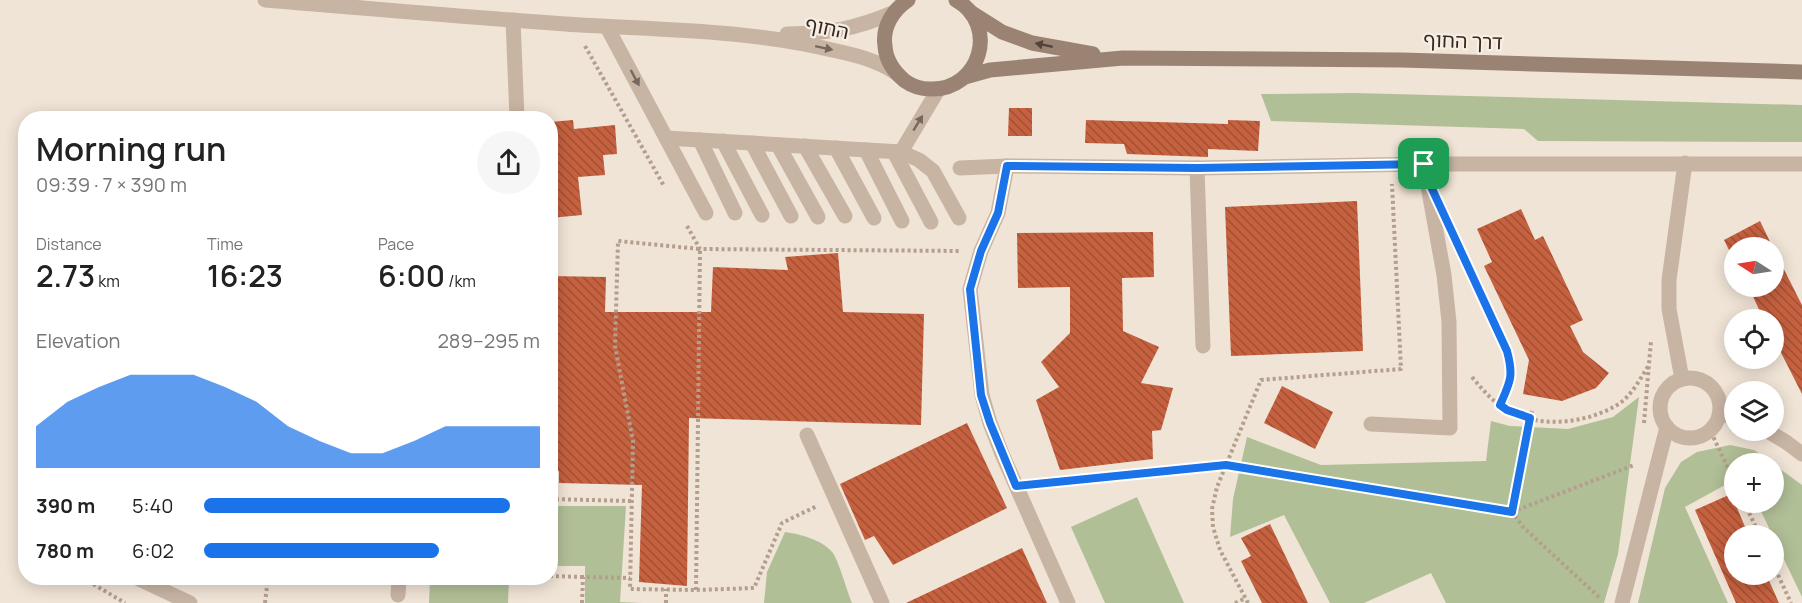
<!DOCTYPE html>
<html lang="en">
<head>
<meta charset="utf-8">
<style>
	:root { --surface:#fff; --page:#f6f6f6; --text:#222; --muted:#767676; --accent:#1a73e8 }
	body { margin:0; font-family:Manrope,"Noto Sans Hebrew",sans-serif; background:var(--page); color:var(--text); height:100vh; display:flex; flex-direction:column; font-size:22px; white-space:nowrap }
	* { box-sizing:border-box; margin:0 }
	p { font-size:20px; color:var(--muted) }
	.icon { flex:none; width:33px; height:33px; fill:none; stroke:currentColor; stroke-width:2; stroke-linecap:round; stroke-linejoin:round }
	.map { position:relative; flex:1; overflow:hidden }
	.drawer { position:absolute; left:18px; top:111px; width:540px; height:474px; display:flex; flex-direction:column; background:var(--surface); border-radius:24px; box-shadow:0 3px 15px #0003 }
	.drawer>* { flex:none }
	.needle { width:39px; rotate:282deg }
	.controls { position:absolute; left:1724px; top:237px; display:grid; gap:12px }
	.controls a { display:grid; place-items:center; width:60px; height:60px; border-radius:50%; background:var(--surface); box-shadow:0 3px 15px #0003; font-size:30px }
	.pin { position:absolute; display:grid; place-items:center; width:51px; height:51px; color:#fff; margin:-26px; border-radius:12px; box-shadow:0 3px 9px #0006 }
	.round { display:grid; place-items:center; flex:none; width:63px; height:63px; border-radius:32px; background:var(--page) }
	.head { display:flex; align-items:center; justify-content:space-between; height:102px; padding:0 18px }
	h1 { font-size:33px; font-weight:600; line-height:45px }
	.figures { display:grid; grid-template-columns:repeat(3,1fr); gap:9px; height:102px; padding:6px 18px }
	.figures div { display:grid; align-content:center }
	.figures b { font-size:30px; font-weight:600 }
	.figures small { font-size:16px; font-weight:400 }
	.figures p { font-size:16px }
	.chart { height:168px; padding:12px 18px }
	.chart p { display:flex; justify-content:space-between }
	.chart svg { width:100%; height:108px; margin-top:6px; fill:var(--accent); opacity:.7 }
	ul { padding:0 18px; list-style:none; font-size:20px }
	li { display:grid; grid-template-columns:96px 72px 1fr; align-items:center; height:45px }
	li i { height:15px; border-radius:8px; background:var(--accent) }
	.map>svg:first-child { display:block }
	.park { fill:#b1bf97 }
	.building { fill:url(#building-back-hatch) }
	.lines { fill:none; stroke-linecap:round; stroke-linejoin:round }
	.path { stroke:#b49e8d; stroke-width:4; stroke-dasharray:3 3; stroke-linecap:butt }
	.lane { stroke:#c8b4a3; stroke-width:15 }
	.street { stroke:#c8b4a3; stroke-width:15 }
	.secondary { stroke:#9b8374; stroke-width:15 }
	.oneway { fill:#52443d }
	.oneway2 { fill:#76685e }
	.route-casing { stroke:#fff; stroke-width:12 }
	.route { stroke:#1a73e8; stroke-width:8 }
	.labels { text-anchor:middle; stroke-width:4.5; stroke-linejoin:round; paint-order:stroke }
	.street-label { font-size:20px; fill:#332925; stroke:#f8eee2 }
</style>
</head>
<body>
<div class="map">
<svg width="1802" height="603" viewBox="0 0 1802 603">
	<defs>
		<pattern id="building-back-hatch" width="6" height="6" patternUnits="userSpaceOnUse" patternTransform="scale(1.5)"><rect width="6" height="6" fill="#c6613f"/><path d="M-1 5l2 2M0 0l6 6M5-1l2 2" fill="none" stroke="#a15035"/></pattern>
	</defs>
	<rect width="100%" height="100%" fill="#f0e4d6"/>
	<g class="park">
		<polygon points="1354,93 1802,105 1802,142 1538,141 1524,129 1271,121 1261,94"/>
		<polygon points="1639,397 1618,554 1604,603 1446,603 1431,573 1364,603 1330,603 1284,515 1230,537 1233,499 1247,437 1321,465 1486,461 1491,421 1510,426 1568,429 1613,417"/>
		<polygon points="1730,445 1754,450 1772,463 1734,464 1734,484 1725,485 1685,507 1728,603 1638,603 1665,488 1681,462 1697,452"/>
		<polygon points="1773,464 1802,485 1802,597 1757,503 1773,502"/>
		<polygon points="1137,497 1184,603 1105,603 1071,527"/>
		<polygon points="551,506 626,506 620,602 642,603 585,603 585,566 551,566"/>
		<path d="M785 532C800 534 823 540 833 553 839 562 847 591 852 603H764L767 572Z"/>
		<polygon points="430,578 509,578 508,603 429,603"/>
	</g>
	<g class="building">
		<polygon points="1009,108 1032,108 1032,136 1008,136"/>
		<polygon points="573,120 574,129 615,125 617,154 603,155 605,175 578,177 582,215 550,218 550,122"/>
		<polygon points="1086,120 1228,124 1228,120 1260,121 1258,151 1208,149 1208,157 1127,154 1124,144 1085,143"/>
		<polygon points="1357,201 1363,351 1231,356 1225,207"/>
		<polygon points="1521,209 1535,240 1543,236 1583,320 1570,326 1583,352 1609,373 1596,388 1562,401 1523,394 1529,360 1484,266 1492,262 1477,229"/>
		<polygon points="1760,221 1773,248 1734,248 1734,260 1724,240"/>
		<polygon points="1153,232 1154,277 1122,278 1123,331 1159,347 1141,383 1173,388 1161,430 1152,431 1153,459 1060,470 1036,400 1059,387 1041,362 1070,333 1070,287 1018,288 1017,233"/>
		<polygon points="1773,248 1802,305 1802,394 1773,337 1773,320 1764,320 1748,286 1773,286"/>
		<polygon points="838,253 843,312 924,314 921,425 689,418 687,586 639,582 642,485 559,483 559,471 550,471 550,276 606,277 605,312 711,312 713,267 788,270 785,257"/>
		<polygon points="1282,386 1333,412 1315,449 1264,423"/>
		<polygon points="967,423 1007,508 893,565 874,536 865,540 840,484"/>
		<polygon points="1731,494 1749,536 1734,536 1734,574 1766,574 1779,603 1736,603 1695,510"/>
		<polygon points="1270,524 1308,603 1262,603 1241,561 1251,556 1241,538"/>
		<polygon points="1022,548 1047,603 906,603"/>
	</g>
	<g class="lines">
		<g class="path">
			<polyline points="585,46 664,186"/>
			<polyline points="687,226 700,249 960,251"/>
			<polyline points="1465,262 1507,351 1512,368 1511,381 1500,405"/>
			<path d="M1472 377C1482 389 1491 400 1505 409 1538 429 1585 424 1617 405 1631 397 1640 379 1649 365"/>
			<polyline points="1532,411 1512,512 1523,527 1601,599"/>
			<polyline points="1644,423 1651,341"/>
			<polyline points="1711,432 1734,481"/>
			<polyline points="1037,483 1226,465 1512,512 1634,465"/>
			<polyline points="550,499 631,501"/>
			<polyline points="1744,502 1760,536"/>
			<polyline points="1773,564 1791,603"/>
			<polyline points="550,576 583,577"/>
			<polyline points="83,578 125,603"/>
			<polyline points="696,590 700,249 618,241 615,346 633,441 630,589 696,590 754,588 782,523 817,506"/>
			<polyline points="265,603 268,578"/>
			<polyline points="582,603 583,577 630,578"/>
			<polyline points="666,603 666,589"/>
			<polyline points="1235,603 1246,598"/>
			<polyline points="1248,603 1220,550 1213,527 1212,509 1217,487 1261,380 1401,369 1392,184"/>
		</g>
		<g class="lane">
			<polyline points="607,27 706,213"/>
			<polyline points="666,138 901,152 938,90"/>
			<polyline points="700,140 735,213"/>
			<polyline points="723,141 762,215"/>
			<polyline points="752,143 791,216"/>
			<polyline points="778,145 818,217"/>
			<polyline points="805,146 845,216"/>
			<polyline points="836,148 874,218"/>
			<polyline points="866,150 902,221"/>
			<polyline points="894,152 931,222"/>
			<polyline points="901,152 919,160 933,171 959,218"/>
			<polyline points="1007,166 998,213 981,251 970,289 982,395 990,423 1002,454 1068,603"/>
			<polyline points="1197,168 1203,346"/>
			<polyline points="1371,424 1450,428 1449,322 1444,275 1424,164"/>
			<polyline points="807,435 882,603"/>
			<polyline points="398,595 399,578"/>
		</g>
		<g class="street">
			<path d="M265 0C365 8 465 17 565 24 654 30 745 29 832 50 856 55 876 60 896 73"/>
			<polyline points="513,20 517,118"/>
			<path d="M787 34C831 33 855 29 895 12"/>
			<polyline points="960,168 1007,166 1197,168 1424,164 1802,164"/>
			<circle cx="1690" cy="408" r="30"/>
			<polyline points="1682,379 1669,309 1669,280 1685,163"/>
			<polyline points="1720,413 1734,418"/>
			<polyline points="1766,430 1786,442 1802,454"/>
			<polyline points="137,578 190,603"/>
			<polyline points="1622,603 1667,427"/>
		</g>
		<g class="secondary">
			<path d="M908 0C893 10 882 27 885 46 886 61 894 72 905 81 912 86 921 89 930 89 980 91 1000 25 956 0"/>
			<polyline points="972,13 1002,32 1032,43 1093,54"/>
			<polyline points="965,77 990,70 1123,58 1402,60 1802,72"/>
		</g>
	</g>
	<defs><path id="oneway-solid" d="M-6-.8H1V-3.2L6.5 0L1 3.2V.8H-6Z" transform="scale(1.5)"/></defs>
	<use class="oneway" href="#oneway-solid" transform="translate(1044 45) rotate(-168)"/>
	<g class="oneway2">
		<use href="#oneway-solid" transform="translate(824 48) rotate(12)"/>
		<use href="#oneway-solid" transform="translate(635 78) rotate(62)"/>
		<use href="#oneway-solid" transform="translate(918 123) rotate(-59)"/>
	</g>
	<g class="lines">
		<defs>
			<path id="route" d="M1424 164 1427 178 1507 351C1514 377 1510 382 1500 405L1507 410 1530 418 1512 512 1226 465 1016 486 990 423 981 395 970 289 981 251 998 213 1007 166 1197 168Z"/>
		</defs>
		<use href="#route" class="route-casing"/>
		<use href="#route" class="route"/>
	</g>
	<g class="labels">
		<g class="street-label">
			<text transform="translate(827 28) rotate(12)" y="7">החוף</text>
			<text transform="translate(1463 41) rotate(2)" y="7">דרך החוף</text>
		</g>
	</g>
</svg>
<div class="controls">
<a><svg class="needle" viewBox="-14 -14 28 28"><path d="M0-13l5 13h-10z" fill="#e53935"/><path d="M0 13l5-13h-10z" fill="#767676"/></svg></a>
<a><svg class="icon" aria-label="locate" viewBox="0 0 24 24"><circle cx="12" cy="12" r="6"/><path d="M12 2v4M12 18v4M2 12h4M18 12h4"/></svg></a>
<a><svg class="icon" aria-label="layers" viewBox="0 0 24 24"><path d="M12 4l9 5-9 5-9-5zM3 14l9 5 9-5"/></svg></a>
<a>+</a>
<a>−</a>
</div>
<div class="pin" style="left:1424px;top:164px;background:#1e9e55"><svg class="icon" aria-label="arrive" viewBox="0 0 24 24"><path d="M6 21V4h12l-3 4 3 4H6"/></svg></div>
<section class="drawer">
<div class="head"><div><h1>Morning run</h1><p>09:39 · 7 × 390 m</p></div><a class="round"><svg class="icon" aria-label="share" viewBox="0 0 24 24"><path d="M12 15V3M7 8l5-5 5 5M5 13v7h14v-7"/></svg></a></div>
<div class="figures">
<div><p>Distance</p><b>2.73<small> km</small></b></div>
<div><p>Time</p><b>16:23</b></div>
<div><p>Pace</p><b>6:00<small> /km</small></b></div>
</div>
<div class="chart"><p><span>Elevation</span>289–295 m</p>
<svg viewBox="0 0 160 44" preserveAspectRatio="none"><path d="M0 44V27L10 17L20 11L30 6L40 6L50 6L60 11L70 17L80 27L90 33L100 38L110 38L120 33L130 27L140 27L150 27L160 27V44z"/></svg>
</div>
<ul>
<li><b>390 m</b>5:40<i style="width:91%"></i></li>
<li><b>780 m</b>6:02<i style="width:70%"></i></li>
</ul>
</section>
</div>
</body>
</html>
